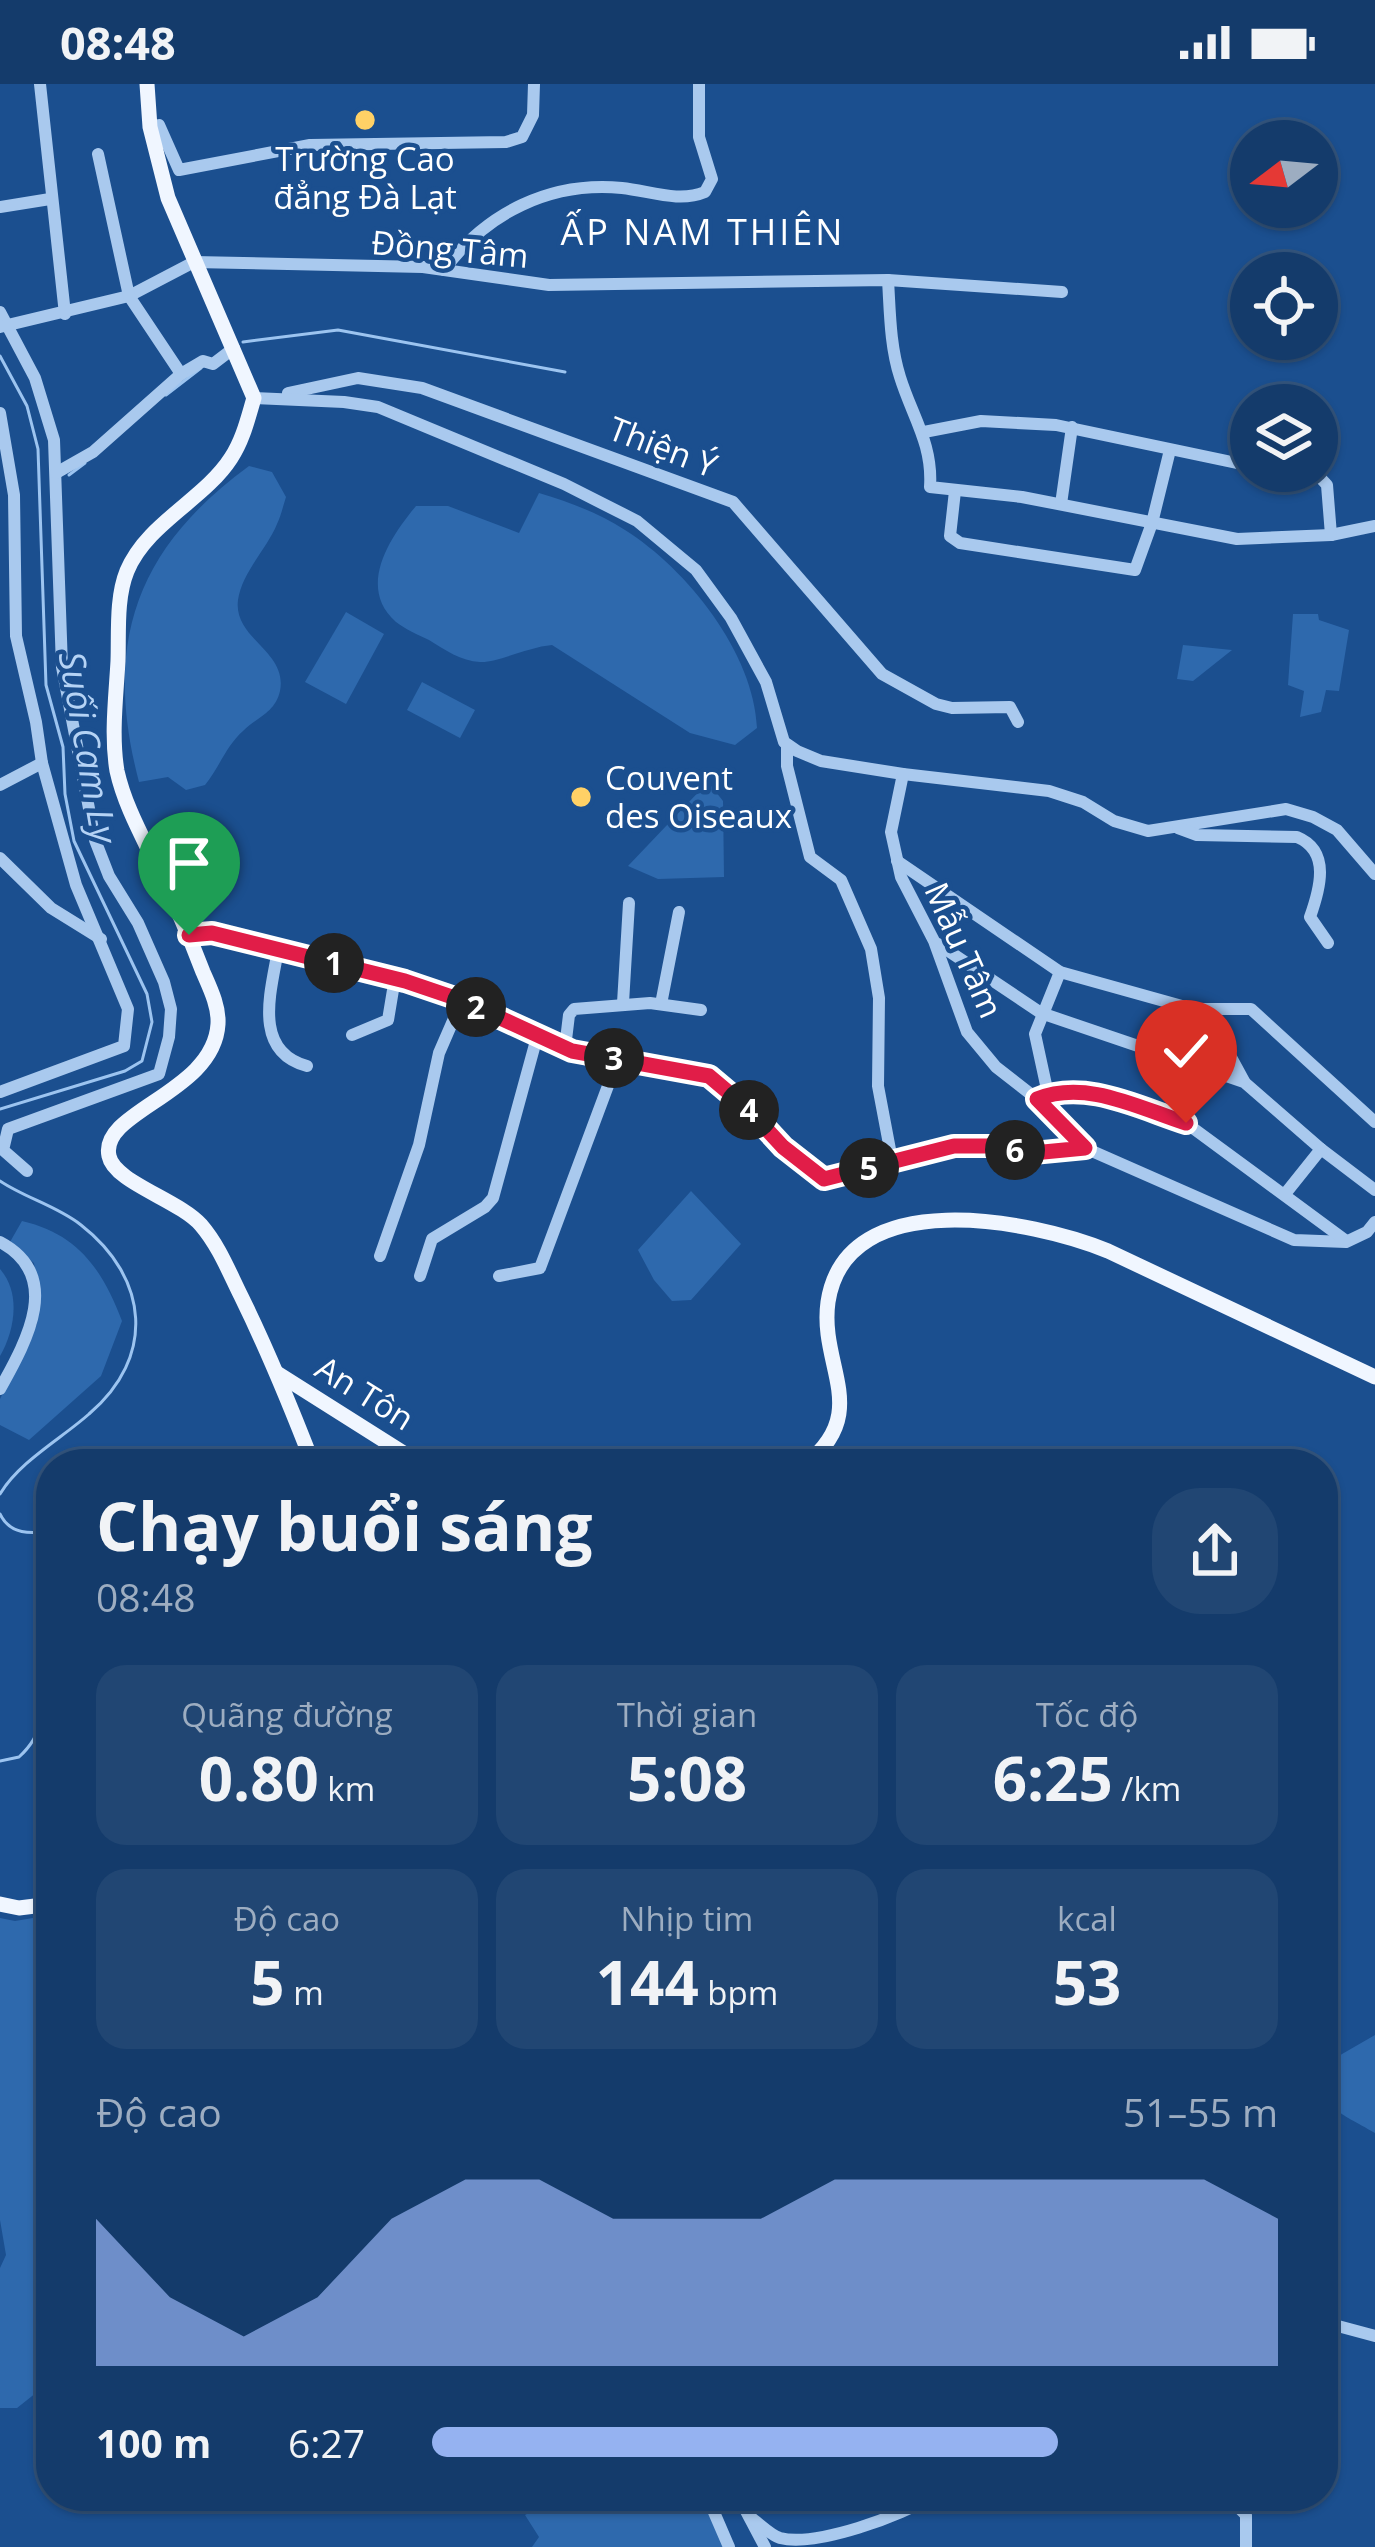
<!DOCTYPE html>
<html lang="vi">
<head>
<meta charset="utf-8">
<style>
	:root { --surface:#143b6b; --page:#214673; --text:#f1f3f6; --muted:#9dadc1; --line:#33557e; --accent:#95b2f1 }
	body { margin:0; font-family:"Open Sans",sans-serif; background:var(--page); color:var(--text); height:100vh; display:flex; flex-direction:column; font-size:45px; white-space:nowrap }
	* { box-sizing:border-box; margin:0 }
	p { font-size:39px; color:var(--muted) }
	.icon { flex:none; width:66px; height:66px; fill:none; stroke:currentColor; stroke-width:2; stroke-linecap:round; stroke-linejoin:round }
	.map { position:relative; flex:1; overflow:hidden }
	.sheet { position:absolute; left:36px; top:1365px; width:1302px; height:1062px; display:flex; flex-direction:column; background:var(--surface); border-radius:48px; box-shadow:0 3px 9px #0004,0 0 0 3px var(--line) }
	.sheet>* { flex:none }
	.needle { width:78px; rotate:254deg }
	.fabs { position:absolute; left:1230px; top:36px; display:grid; gap:24px }
	.fabs a { display:grid; place-items:center; width:108px; height:108px; border-radius:50%; background:var(--surface); box-shadow:0 3px 9px #0004,0 0 0 3px var(--line); font-size:60px }
	.pin { position:absolute; display:grid; place-items:center; width:102px; height:102px; color:#fff; margin:-123px -51px; border-radius:50% 50% 50% 0; rotate:-45deg; box-shadow:0 0 12px #0007 }
	.pin .icon { rotate:45deg }
	.km { position:absolute; width:60px; height:60px; margin:-30px; border-radius:50%; background:#222; color:#fff; font-size:33px; line-height:60px; text-align:center }
	.round { display:grid; place-items:center; flex:none; width:126px; height:126px; border-radius:48px; background:var(--page) }
	.headline { display:flex; align-items:center; justify-content:space-between; height:204px; padding:0 60px }
	h1 { font-size:66px; font-weight:700; line-height:90px }
	.stats { display:grid; grid-template-columns:repeat(3,1fr); gap:18px; height:204px; padding:12px 60px }
	.stats div { display:grid; align-content:center; border-radius:30px; background:var(--page); text-align:center }
	.stats b { font-size:60px; font-weight:700 }
	.stats small { font-size:33px; font-weight:400 }
	.stats p { font-size:33px }
	.chart { height:336px; padding:24px 60px }
	.chart p { display:flex; justify-content:space-between }
	.chart svg { width:100%; height:216px; margin-top:12px; fill:var(--accent); opacity:.7 }
	ul { padding:0 60px; list-style:none; font-size:39px }
	li { display:grid; grid-template-columns:192px 144px 1fr; align-items:center; height:90px }
	li i { height:30px; border-radius:15px; background:var(--accent) }
	.status { display:flex; justify-content:space-between; align-items:center; height:84px; padding:0 60px; background:var(--surface); direction:ltr }
	.status svg { height:33px; fill:currentColor }
	.map>svg:first-child { display:block }
	.green { fill:#2e69ad }
	.lines { fill:none; stroke-linecap:round; stroke-linejoin:round }
	.stream { stroke:#9cc4f0; stroke-width:3 }
	.minor { stroke:#a9c9ee; stroke-width:12 }
	.major { stroke:#f0f6ff; stroke-width:15 }
	.route-casing { stroke:#fff; stroke-width:24 }
	.route { stroke:#e11d48; stroke-width:15 }
	.poi-dot { fill:#ffd166; stroke:#1b4f8f; stroke-width:4.5 }
	.labels { text-anchor:middle; stroke-width:9; stroke-linejoin:round; paint-order:stroke }
	.poi-label { font-size:33px; fill:#fff; stroke:#1b4f8f }
	.street-label { font-size:33px; fill:#fff; stroke:#1b4f8f }
	.neighbourhood-label { font-size:36px; letter-spacing:3px; fill:#fff; stroke:#1b4f8f }
	.water-label { font-size:36px; font-style:italic; fill:#b5d3f5; stroke:#1b4f8f }
</style>
</head>
<body>
<div class="status"><b>08:48</b><svg viewBox="0 0 49 12"><path d="M0 12V9h3v3zM5 12V6h3v6zM10 12V3h3v9zM15 12V0h3v12zM26 1h20v11H26zM47 4h2v5h-2z"/></svg></div>
<div class="map">
<svg width="1375" height="2463" viewBox="0 0 1375 2463">
	<rect width="100%" height="100%" fill="#1b4f8f"/>
	<g class="green">
		<path d="M249 382 272 388 286 413C283 422 281 432 277 440 267 465 242 488 238 516 233 555 288 567 280 607 275 629 257 633 243 647 226 662 219 684 205 701L186 706 168 693 139 698C103 561 134 466 249 382Z"/>
		<path d="M539 409C569 418 599 429 625 446 687 485 754 569 757 644L735 661 690 649 552 561C528 563 497 579 480 578 461 577 445 566 429 556 418 551 405 545 396 538 356 503 391 452 416 422H448L519 449Z"/>
		<polygon points="346,528 384,550 346,620 305,598"/>
		<polygon points="1293,530 1318,530 1319,536 1349,546 1339,607 1326,606 1321,628 1300,633 1304,607 1288,601"/>
		<polygon points="1183,561 1232,566 1193,597 1177,595"/>
		<polygon points="422,598 475,626 460,654 407,626"/>
		<polygon points="708,698 723,717 724,793 658,795 628,782"/>
		<polygon points="691,1107 741,1160 691,1216 672,1217 654,1196 638,1166"/>
		<path d="M22 1137C78 1150 102 1185 122 1237L101 1292 29 1356 0 1341V1315L37 1240 39 1212 34 1179 10 1158Z"/>
		<path d="M0 1185C21 1209 15 1246 0 1272Z"/>
		<polygon points="51,1831 51,2297 17,2324 0,2324 0,2184 6,2171 0,2136 0,1834 15,1837"/>
		<path d="M1375 1951V2049C1338 2027 1323 2028 1323 1981Z"/>
		<polygon points="557,2412 704,2412 724,2463 532,2463 539,2453 525,2431"/>
	</g>
	<g class="lines">
		<g class="stream">
			<polyline points="243,258 338,246 565,288"/>
			<polyline points="0,272 27,322 38,365 46,601 63,663 65,710 74,757 147,910 152,938 142,977 125,987 0,1025"/>
			<polyline points="166,311 201,284"/>
			<polyline points="69,391 85,379"/>
			<path d="M0 1097C25 1114 57 1122 81 1141 149 1194 156 1273 89 1330 61 1355 20 1377 0 1410"/>
			<path d="M0 1430C10 1451 31 1450 51 1447"/>
			<path d="M0 1677 19 1673C52 1643 41 1613 39 1574L51 1557"/>
		</g>
		<g class="minor">
			<polyline points="40,0 65,230"/>
			<polyline points="150,43 159,41 179,86 310,61 506,58 522,53 533,31 534,0"/>
			<polyline points="0,123 50,115"/>
			<path d="M444 186C486 129 550 97 622 104 650 107 679 119 705 108L712 95 699 53V0"/>
			<path d="M888 196C890 228 890 262 900 293 912 332 933 360 930 403L1022 413 1237 455 1331 451 1375 442"/>
			<polyline points="0,228 35,294 54,356 62,583 95,756 109,792 138,839 164,898 171,925 169,953 159,990 8,1045 3,1066 27,1087"/>
			<polyline points="0,243 129,212 194,178 423,183 549,201 888,196 1062,208"/>
			<polyline points="181,290 203,277 213,280 234,264"/>
			<polyline points="288,309 358,294 422,304 733,418 882,590 936,620 952,624 1010,623 1018,638"/>
			<polyline points="254,314 344,318 378,323 564,400 637,437 696,486 731,534 766,598 784,658 797,667 821,677 903,690 1049,707 1083,718 1114,737 1148,747 1286,725 1313,733 1337,746 1375,790"/>
			<polyline points="0,329 14,411 16,552 36,638 42,679 76,801 128,925 124,962 0,1008"/>
			<polyline points="924,348 981,337 1056,341 1251,382"/>
			<polyline points="1314,387 1327,401 1331,451"/>
			<polyline points="56,389 93,368 181,290 129,212 98,70"/>
			<polyline points="955,407 950,452 960,459 1135,486 1152,439 1170,366"/>
			<polyline points="1061,420 1072,343"/>
			<polyline points="787,662 787,682 810,773 841,796 871,865 879,914 878,1002 892,1076"/>
			<polyline points="903,690 891,748 901,793 934,857 967,948 996,983 1037,1015 1085,1064 1294,1156 1346,1158 1367,1148 1375,1138"/>
			<polyline points="0,701 42,679"/>
			<path d="M1178 744 1197 751 1297 753C1331 767 1320 805 1310 833L1328 859"/>
			<polyline points="0,774 51,824 101,855"/>
			<polyline points="897,777 1060,888 1207,929 1244,997"/>
			<polyline points="189,851 212,849 405,897 462,916 572,967 709,992 747,1024 783,1062 824,1095 954,1062 993,1062 1033,1069 1085,1064"/>
			<polyline points="938,860 1041,929 1244,998 1321,1065 1375,1106"/>
			<path d="M278 866C271 907 252 967 307 982"/>
			<polyline points="623,919 629,819"/>
			<polyline points="661,920 679,828"/>
			<polyline points="1198,925 1251,925 1375,1038"/>
			<polyline points="352,951 388,936 395,894"/>
			<polyline points="565,964 569,931 574,925 650,919 701,926"/>
			<polyline points="1048,1010 1035,950 1060,888"/>
			<polyline points="1037,1015 1071,1005 1104,1012 1186,1039 1345,1156"/>
			<polyline points="1285,1110 1321,1065"/>
			<path d="M0 1158C64 1192 26 1258 0 1305"/>
			<polyline points="380,1172 419,1061 439,969 462,916"/>
			<polyline points="420,1192 432,1155 485,1123 493,1114 537,953"/>
			<polyline points="499,1192 540,1184 618,975"/>
			<polyline points="1323,2238 1375,2252"/>
			<polyline points="707,2412 729,2463"/>
			<polyline points="738,2412 765,2463"/>
			<polyline points="1228,2413 1246,2431 1246,2463"/>
			<path d="M750 2433C759 2439 770 2451 780 2454 816 2463 902 2432 932 2412"/>
		</g>
		<g class="major">
			<path d="M147 0 150 43 168 114 254 314C248 334 243 356 231 374 204 416 147 439 127 487 116 514 119 549 118 577 116 613 111 651 117 687 124 719 141 750 155 779 173 815 189 851 203 888 210 904 219 922 218 940 214 1009 99 1027 109 1072 114 1098 179 1116 201 1141 219 1162 229 1188 241 1212 268 1267 291 1323 313 1380"/>
			<polyline points="277,1289 421,1380"/>
			<path d="M806 1380C872 1327 819 1282 828 1218 846 1099 1032 1136 1108 1167L1375 1293"/>
			<polyline points="0,1820 19,1824 51,1820"/>
		</g>
	</g>
	<g class="lines">
		<defs>
			<path id="route" d="M189 851 212 849 405 897 461 916 572 967 709 992 747 1024 783 1063 824 1095 954 1062H993L1033 1069 1085 1064 1037 1015C1086 995 1139 1024 1186 1039"/>
		</defs>
		<use href="#route" class="route-casing"/>
		<use href="#route" class="route"/>
	</g>
	<g class="poi-dot">
		<circle cx="365" cy="36" r="12"/>
		<circle cx="581" cy="713" r="12"/>
	</g>
	<g class="labels">
		<g class="poi-label">
			<text x="365" y="87">Trường Cao<tspan x="365" dy="38">đẳng Đà Lạt</tspan></text>
			<text x="605" y="706" text-anchor="start">Couvent<tspan x="605" dy="38">des Oiseaux</tspan></text>
		</g>
		<g class="street-label">
			<text transform="translate(450 165) rotate(5)" y="12">Đồng Tâm</text>
			<text transform="translate(663 363) rotate(21)" y="12">Thiện Ý</text>
			<text transform="translate(964 866) rotate(66)" y="12">Mẫu Tâm</text>
			<text transform="translate(365 1309) rotate(32)" y="12">An Tôn</text>
		</g>
		<g class="neighbourhood-label">
			<text x="703" y="161">ẤP NAM THIÊN</text>
		</g>
		<g class="water-label">
			<text transform="translate(88 663) rotate(80)" y="13">Suối Cam Ly</text>
		</g>
	</g>
</svg>
<div class="fabs">
<a><svg class="needle" viewBox="-14 -14 28 28"><path d="M0-13l5 13h-10z" fill="#e53935"/><path d="M0 13l5-13h-10z" fill="#9dadc1"/></svg></a>
<a><svg class="icon" aria-label="locate" viewBox="0 0 24 24"><circle cx="12" cy="12" r="6"/><path d="M12 2v4M12 18v4M2 12h4M18 12h4"/></svg></a>
<a><svg class="icon" aria-label="layers" viewBox="0 0 24 24"><path d="M12 4l9 5-9 5-9-5zM3 14l9 5 9-5"/></svg></a>
</div>
<div class="pin" style="left:189px;top:851px;background:#1e9e55"><svg class="icon" aria-label="arrive" viewBox="0 0 24 24"><path d="M6 21V4h12l-3 4 3 4H6"/></svg></div>
<div class="pin" style="left:1186px;top:1039px;background:#d93025"><svg class="icon" aria-label="check" viewBox="0 0 24 24"><path d="M5 12l5 5 9-10"/></svg></div>
<b class="km" style="left:334px;top:879px">1</b>
<b class="km" style="left:476px;top:923px">2</b>
<b class="km" style="left:614px;top:974px">3</b>
<b class="km" style="left:749px;top:1026px">4</b>
<b class="km" style="left:869px;top:1084px">5</b>
<b class="km" style="left:1015px;top:1066px">6</b>
<section class="sheet">
<div class="headline"><div><h1>Chạy buổi sáng</h1><p>08:48</p></div><a class="round"><svg class="icon" aria-label="share" viewBox="0 0 24 24"><path d="M12 15V3M7 8l5-5 5 5M5 13v7h14v-7"/></svg></a></div>
<div class="stats">
<div><p>Quãng đường</p><b>0.80<small> km</small></b></div>
<div><p>Thời gian</p><b>5:08</b></div>
<div><p>Tốc độ</p><b>6:25<small> /km</small></b></div>
</div>
<div class="stats">
<div><p>Độ cao</p><b>5<small> m</small></b></div>
<div><p>Nhịp tim</p><b>144<small> bpm</small></b></div>
<div><p>kcal</p><b>53</b></div>
</div>
<div class="chart"><p><span>Độ cao</span>51–55 m</p>
<svg viewBox="0 0 160 44" preserveAspectRatio="none"><path d="M0 44V14L10 30L20 38L30 30L40 14L50 6L60 6L70 14L80 14L90 14L100 6L110 6L120 6L130 6L140 6L150 6L160 14V44z"/></svg>
</div>
<ul>
<li><b>100 m</b>6:27<i style="width:74%"></i></li>
</ul>
</section>
</div>
</body>
</html>
